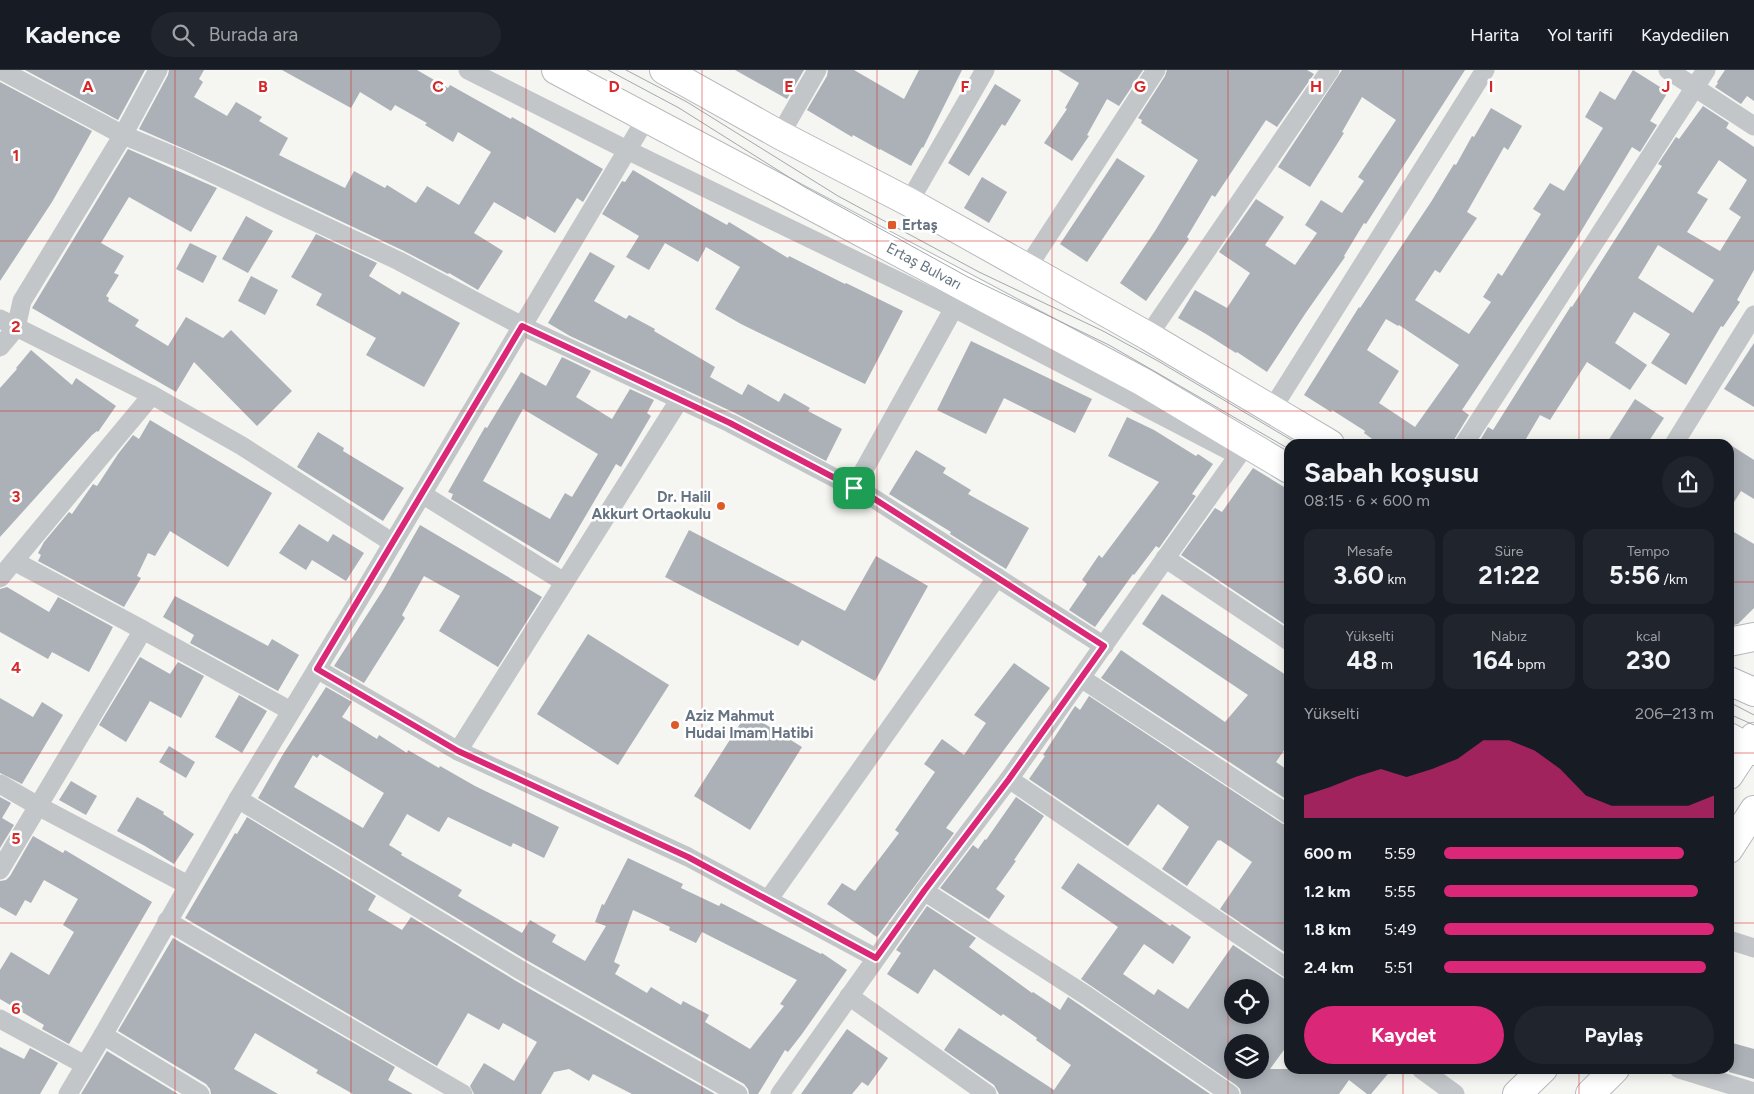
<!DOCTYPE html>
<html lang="tr">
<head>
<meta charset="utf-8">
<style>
	:root { --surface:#171b24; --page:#20242c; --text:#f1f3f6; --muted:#9ea1a6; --line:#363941; --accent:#db2777 }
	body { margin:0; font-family:Figtree,sans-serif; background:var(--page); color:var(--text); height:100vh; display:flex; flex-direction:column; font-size:19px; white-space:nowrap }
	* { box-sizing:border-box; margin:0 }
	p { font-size:16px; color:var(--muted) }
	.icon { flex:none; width:28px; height:28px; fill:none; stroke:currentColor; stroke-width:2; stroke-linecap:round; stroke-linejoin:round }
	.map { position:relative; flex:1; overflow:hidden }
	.sheet { position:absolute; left:1284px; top:369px; width:450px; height:635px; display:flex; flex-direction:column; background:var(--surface); border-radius:15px; box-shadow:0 2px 12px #0003 }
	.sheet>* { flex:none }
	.fabs { position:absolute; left:1224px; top:909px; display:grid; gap:10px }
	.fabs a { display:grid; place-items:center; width:45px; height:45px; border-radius:50%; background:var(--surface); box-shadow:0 2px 12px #0003; font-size:25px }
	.pin { position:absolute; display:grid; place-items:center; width:42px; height:42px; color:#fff; margin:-21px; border-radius:10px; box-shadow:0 2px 8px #0006 }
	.round { display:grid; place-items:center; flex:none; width:52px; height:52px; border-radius:26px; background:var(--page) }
	.summary { display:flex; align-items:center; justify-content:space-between; height:85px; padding:0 20px }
	h1 { font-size:28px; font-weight:700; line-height:38px }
	.metrics { display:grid; grid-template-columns:repeat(3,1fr); gap:8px; height:85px; padding:5px 20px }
	.metrics div { display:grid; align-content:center; border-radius:12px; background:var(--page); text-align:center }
	.metrics b { font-size:25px; font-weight:700 }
	.metrics small { font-size:14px; font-weight:400 }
	.metrics p { font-size:14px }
	.chart { height:140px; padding:10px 20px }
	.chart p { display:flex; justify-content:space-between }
	.chart svg { width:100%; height:90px; margin-top:5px; fill:var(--accent); opacity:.7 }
	.cta { display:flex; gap:10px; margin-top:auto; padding:10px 20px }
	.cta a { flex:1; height:58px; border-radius:30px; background:var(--accent); color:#fff; font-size:20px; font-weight:700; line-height:58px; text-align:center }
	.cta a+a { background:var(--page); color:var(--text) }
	ul { padding:0 20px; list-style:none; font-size:16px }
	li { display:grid; grid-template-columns:80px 60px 1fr; align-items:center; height:38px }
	li i { height:12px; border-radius:6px; background:var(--accent) }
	header { display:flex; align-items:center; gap:30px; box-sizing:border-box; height:70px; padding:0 25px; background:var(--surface); border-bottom:1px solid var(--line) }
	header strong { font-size:24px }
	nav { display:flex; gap:28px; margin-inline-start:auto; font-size:18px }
	.search { width:350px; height:45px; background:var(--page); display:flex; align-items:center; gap:12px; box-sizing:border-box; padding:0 18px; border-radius:28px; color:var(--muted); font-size:19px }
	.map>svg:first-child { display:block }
	.building { fill:#abb1b7; fill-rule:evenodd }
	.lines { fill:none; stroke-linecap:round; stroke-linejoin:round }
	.secondary-casing { stroke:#b5b9be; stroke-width:30 }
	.primary-casing { stroke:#b6b9bd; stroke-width:30 }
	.minor { stroke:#c3c6c9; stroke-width:19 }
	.secondary { stroke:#fff; stroke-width:28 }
	.primary { stroke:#fff; stroke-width:28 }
	.tram { stroke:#a3a8ae; stroke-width:1 }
	.route-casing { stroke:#fff; stroke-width:10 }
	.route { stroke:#db2777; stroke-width:6 }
	.grid { fill:none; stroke:#d62828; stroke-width:1; stroke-opacity:0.55 }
	.poi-dot { fill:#de5b28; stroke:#fff; stroke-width:2 }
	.labels { text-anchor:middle; stroke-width:5; stroke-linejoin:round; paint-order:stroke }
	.poi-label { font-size:15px; font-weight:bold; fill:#657382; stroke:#fff; text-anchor:start }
	.street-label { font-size:15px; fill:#657382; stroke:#fff }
	.grid-label { font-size:16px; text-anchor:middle; font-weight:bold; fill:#d62828; stroke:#fff; stroke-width:5; stroke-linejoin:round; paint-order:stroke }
</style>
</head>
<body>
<header>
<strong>Kadence</strong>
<div class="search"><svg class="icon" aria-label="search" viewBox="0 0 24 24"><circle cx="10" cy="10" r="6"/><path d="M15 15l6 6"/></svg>Burada ara</div>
<nav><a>Harita</a><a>Yol tarifi</a><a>Kaydedilen</a></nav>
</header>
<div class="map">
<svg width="1754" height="1024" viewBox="0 0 1754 1024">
	<rect width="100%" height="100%" fill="#f5f5f1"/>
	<g class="building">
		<polygon points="25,0 145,0 118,50"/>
		<polygon points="169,0 204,0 199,9 203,12 194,27 227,46 236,32 262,47 259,51 288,68 279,85 345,118 354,101 385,118 387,115 416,133 427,116 459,135 491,82 458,62 453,72 425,55 427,53 395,35 391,41 360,22 351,38 282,0 417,0 448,18 450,15 511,49 512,47 603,99 583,132 577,128 555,163 527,146 525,150 494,132 474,163 503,181 478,220 449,203 448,204 404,181 230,99 139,59 168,5"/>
		<polygon points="735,0 804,0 787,29"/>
		<polygon points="828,0 854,0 904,29 919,0 962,0 923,78 922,77 911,96 880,79 880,80 853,65 852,67 807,40 827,6"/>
		<polygon points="1058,0 1143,0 1119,36 1107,29 1087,65 1089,66 1072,91 1044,73 1067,39 1065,38 1079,13"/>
		<polygon points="1167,0 1307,0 1314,4 1277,57 1266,50 1215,127 1212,125 1187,167 1189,169 1146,231 1120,213 1155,161 1198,90 1141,53 1142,50 1138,48 1165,6"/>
		<polygon points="1342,0 1465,0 1366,154 1364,153 1344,186 1345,187 1305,244 1267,302 1237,282 1236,283 1206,264 1178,248 1195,220 1227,238 1250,203 1219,182 1256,129 1284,147 1265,175 1295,195 1317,163 1305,155 1321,130 1342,143 1364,111 1358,107 1396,50 1362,27 1342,62 1344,63 1310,117 1278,97"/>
		<path d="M1633 0 1668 22 1650 51 1657 55 1640 82 1632 77 1577 168 1462 340 1469 345 1455 368 1453 374H1379L1364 363 1365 361 1332 340 1331 342 1304 325 1359 237 1360 238 1431 132 1454 94 1456 95 1472 66 1474 67 1491 38 1522 56 1508 80 1504 77 1467 142 1477 148 1440 203 1435 200 1415 230 1469 264 1491 232 1483 227 1498 203 1502 206 1541 144 1533 139 1550 113 1564 121 1603 58 1585 47 1600 21 1615 30ZM1386 249 1398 256 1399 255 1459 295 1415 357 1379 333 1399 301 1367 280Z"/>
		<polygon points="1725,0 1754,0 1754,31 1747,26 1741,34 1715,17 1718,13 1717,12"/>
		<polygon points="0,12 92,61 52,132 0,211"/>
		<polygon points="995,14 1021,30 1005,56 1002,54 969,106 948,93"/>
		<path d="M1703 36 1729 53 1726 58 1754 77V200L1737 230 1740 232 1723 257 1721 256 1686 315 1651 293 1670 264 1634 242 1615 273 1647 295 1630 320 1587 292 1550 350 1540 345 1523 374H1478L1488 357 1493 360 1571 236 1572 237 1662 96 1658 94 1676 67 1679 69ZM1719 90 1747 110 1729 139 1741 147 1720 181 1687 162 1708 129 1697 123ZM1658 175 1714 210 1693 243 1638 208Z"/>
		<polygon points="128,79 217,118 191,162 129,127 101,173 124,186 114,203 119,205 106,226 109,228 108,231 139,250 135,256 168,276 186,247 223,268 231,260 292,321 257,356 194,292 176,322 32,238"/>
		<polygon points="1117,88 1145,106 1087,192 1060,174"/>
		<polygon points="633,100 695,137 727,155 729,152 788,188 789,186 845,214 846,213 903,241 865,314 741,254 715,239 740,197 706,177 698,192 665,173 649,200 626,187 639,166 602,144 622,111 625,112"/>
		<polygon points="982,107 1007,122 989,153 964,138"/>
		<polygon points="246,146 273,161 248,203 222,189"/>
		<polygon points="316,164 377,193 369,206 400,225 402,221 460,253 424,317 366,285 376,268 316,235 322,224 291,207"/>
		<polygon points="190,173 217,186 203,213 176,199"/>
		<polygon points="590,182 615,196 594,231 626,249 629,245 655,259 654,261 715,297 710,307 742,325 748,314 779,332 784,323 810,338 808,341 842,359 826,391 735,343 570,266 548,253"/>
		<polygon points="251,206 278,220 265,245 238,231"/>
		<polygon points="971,271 1092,329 1075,363 1004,328 986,364 937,340"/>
		<polygon points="1754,273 1754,337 1724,319"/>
		<polygon points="31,280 72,315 76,308 116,336 98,362 97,361 92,365 0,467 0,318 17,299 16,298"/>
		<path d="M562 287 591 301 576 327 612 349 630 319 654 330 647 343 651 346 621 397 616 394 558 493 451 429 453 424 448 422 485 357 487 358 521 302 546 316ZM523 339 598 384 572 427 565 423 550 449 483 411Z"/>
		<polygon points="1635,329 1664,348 1647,374 1606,374"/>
		<polygon points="1127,347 1154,360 1196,386 1198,384 1213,394 1192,424 1196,426 1159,478 1156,476 1134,505 1133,504 1095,557 1069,540 1087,514 1082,510 1099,485 1102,488 1159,412 1108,386"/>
		<polygon points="150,350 272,423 228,497 170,461 155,486 148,483 137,506 141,508 124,537 38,491 41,485 38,483 44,472 69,442 72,444 93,414 97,416 118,384 133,365 139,369"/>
		<polygon points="318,362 344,378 343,381 404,418 383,451 297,397"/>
		<polygon points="1729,374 1754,390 1754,429 1741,421 1729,440"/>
		<polygon points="916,380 946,398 943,403 971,420 968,424 1029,458 1006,499 950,464 951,462 889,424"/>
		<polygon points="1253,398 1289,420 1289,553 1287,556 1181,485 1215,438 1222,442"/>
		<polygon points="299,454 328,472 333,464 364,483 346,511 312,490 306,500 279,483"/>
		<polygon points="420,455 542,527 498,597 439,561 460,526 424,506 402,545 405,548 364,613 334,596 383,520"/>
		<polygon points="1729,459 1754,474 1754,538 1738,554 1729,556"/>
		<polygon points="689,460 845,541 876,486 928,516 875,611 802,570 798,576 665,507"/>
		<polygon points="7,517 49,542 58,527 113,557 89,602 52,582 48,589 0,562 0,519"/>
		<polygon points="1162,524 1289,607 1289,673 1276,692 1289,701 1289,731 1101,608 1121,580 1225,652 1248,625 1142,554"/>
		<polygon points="175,526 268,576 272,569 299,585 278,621 190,573 194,565 163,547"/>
		<polygon points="588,564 669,615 618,695 537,644"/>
		<polygon points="140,587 170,604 178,592 204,606 181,648 150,631 126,672 99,655"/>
		<polygon points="1014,593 1050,618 946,758 954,763 877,867 827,834 842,813 855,821 899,763 895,760 935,702 924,694 942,669 964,685 986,653 974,645"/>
		<path d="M326 617 352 632 342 647 377 669 379 665 407 683 408 680 439 698 440 696 475 716 559 757 544 788 513 773 511 777 448 747 439 762 407 744 389 775 402 783 401 785 462 820 458 826 522 863 530 850 556 865 552 872 585 891 606 856 595 852 602 834 604 835 628 788 683 814 681 818 719 836 721 833 821 884 822 883 847 900 802 964 788 982 785 980 758 1024H749L748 1019 744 1014 528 891 258 728 282 686ZM320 684 384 723 363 758 294 717 313 685 317 688ZM633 840 670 857 669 860 696 873 702 862 797 910 780 934 784 936 750 979 705 952 709 945 683 931 681 935 651 917 647 923 615 904 620 895 614 892Z"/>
		<polygon points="239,625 267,641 242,683 215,667"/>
		<polygon points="1089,626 1283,754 1289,756 1289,885 1220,839 1252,792 1220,770 1219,771 1218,770 1187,816 1162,799 1189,757 1158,734 1128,776 1029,709 1045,686 1043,685 1075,636 1080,640"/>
		<polygon points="0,628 33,647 42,632 63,645 22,714 0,703"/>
		<polygon points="747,643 802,677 750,760 694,726"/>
		<polygon points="169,676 195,692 186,708 159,692"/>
		<polygon points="71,711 97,726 86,745 59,730"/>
		<polygon points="0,727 11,733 2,748 14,755 0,778"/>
		<polygon points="137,727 164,742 163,744 194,764 174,794 145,776 117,761"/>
		<polygon points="1016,727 1044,746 1014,790 1016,791 996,819 1005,826 989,849 940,818 973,775 978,779 985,769 986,770"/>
		<polygon points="247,747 376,826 368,840 402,860 411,847 516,911 715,1024 632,1024 593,1004 589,1011 569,999 554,1002 541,1024 474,1024 470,1016 484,993 514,1011 537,972 503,953 499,960 468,943 437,996 185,848 235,763 237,764"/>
		<polygon points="33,766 63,783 65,780 152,832 69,974 42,959 44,955 0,929 0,900 11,882 49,905 74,862 63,855 78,829 44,810 31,833 25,830 16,846 0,837 0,811 6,810 10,806"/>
		<path d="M1078 793 1170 856 1172 854 1191 867 1173 894 1144 874 1123 904 1154 925 1158 919 1188 939 1233 875 1283 908 1289 910V973L1270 999H1392L1371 1024H1367L1349 1010 1339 1024H1241L1240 1019 1236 1015 1081 909 1118 857 1061 818ZM1232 918H1260V945H1232ZM1232 972H1260V1000H1232Z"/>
		<polygon points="927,836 976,868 969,877 1032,923 1033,922 1060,940 1068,927 1210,1024 999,1024 994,1015 944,980 959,958 1054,1020 1071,995 1036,970 1037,968 1003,944 1001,946 934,899 918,924 887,904 901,883 896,880"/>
		<polygon points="173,868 395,997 388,1010 413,1024 353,1024 316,1003 318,1000 255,963 234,999 278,1024 211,1024 210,1019 206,1014 118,961"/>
		<polygon points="847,959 888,988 868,1016 862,1012 852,1024 801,1024"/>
		<polygon points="1729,972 1754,979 1754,1009 1729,1002"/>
		<polygon points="0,977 24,989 30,978 58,993 40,1024 0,1024"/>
		<polygon points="107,981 178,1024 81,1024"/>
	</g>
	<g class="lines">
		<defs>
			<g id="secondary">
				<polyline points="1729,572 1754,567"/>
				<polyline points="1729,705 1754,667"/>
				<polyline points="1729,779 1754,740"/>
				<polyline points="1517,1024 1543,999"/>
				<polyline points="1590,1024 1615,999"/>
			</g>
			<g id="primary">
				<polyline points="556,0 1143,312 1289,399"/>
				<polyline points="664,0 780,65 909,132 1027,198 1148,266 1330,374"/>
				<polyline points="1729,611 1754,622"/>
				<polyline points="1729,667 1754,681"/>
			</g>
		</defs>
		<use href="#secondary" class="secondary-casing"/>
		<use href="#primary" class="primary-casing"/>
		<g class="minor">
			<polyline points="1,0 123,65 186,91 399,191 522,256 730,353 873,428 1104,576"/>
			<polyline points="468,0 627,80 954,238 1238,385"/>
			<polyline points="1668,0 1754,56"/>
			<polyline points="647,47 360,528 238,729 522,901 738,1024"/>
			<polyline points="780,65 817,0"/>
			<polyline points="909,132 985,0"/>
			<polyline points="1027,198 1156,0"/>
			<polyline points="0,249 152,325 242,376 393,473"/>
			<polyline points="1148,266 1330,0"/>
			<polyline points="0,277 16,258 22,231 123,65 158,0"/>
			<polyline points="1272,339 1485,0"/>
			<polyline points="1464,374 1706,0"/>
			<polyline points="1674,374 1754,245"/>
			<polyline points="854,418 960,227"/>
			<polyline points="422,424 564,512"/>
			<polyline points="1165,488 1289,571"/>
			<polyline points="14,491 152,325"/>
			<polyline points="0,508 14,491 143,560"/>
			<polyline points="317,599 458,681 688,787 876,888"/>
			<polyline points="1081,608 1289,745"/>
			<polyline points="458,681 680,329"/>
			<polyline points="1009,709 1289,899"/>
			<polyline points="0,714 38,736 188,815"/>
			<polyline points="0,800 143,560 291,641"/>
			<polyline points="924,821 1087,926 1230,1024"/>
			<polyline points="768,830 997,507"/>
			<polyline points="167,851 463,1024"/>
			<polyline points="1729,870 1754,878"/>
			<polyline points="849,926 987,1024"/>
			<polyline points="0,949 85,995"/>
			<polyline points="103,965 200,1024"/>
			<polyline points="1421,999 1455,1024"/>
			<polyline points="1679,999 1754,1022"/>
			<polyline points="68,1024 103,965 238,729"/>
			<polyline points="780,1024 924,821 1009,709 1245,376"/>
		</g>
		<use href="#secondary" class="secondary"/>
		<use href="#primary" class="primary"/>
		<g class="tram">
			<polyline points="608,0 679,38 803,116 968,207 1109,275 1289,379"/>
			<polyline points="626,0 687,32 838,126 979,202 1103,261 1158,291 1298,374"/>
			<polyline points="1729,632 1754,645"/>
			<polyline points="1729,644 1754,655"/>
		</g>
	</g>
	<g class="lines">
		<defs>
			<polygon id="route" points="522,256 730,353 873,428 1104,576 1009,709 924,821 876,888 688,787 458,681 317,599"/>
		</defs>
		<use href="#route" class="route-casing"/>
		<use href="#route" class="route"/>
	</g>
	<path class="grid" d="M175 0V1024M351 0V1024M526 0V1024M702 0V1024M877 0V1024M1052 0V1024M1228 0V1024M1403 0V374M1579 0V374M0 171H1754M0 341H1754M0 512H1289M1729 512H1754M0 683H1289M1729 683H1754M0 853H1289M1729 853H1754M1403 999V1024M1579 999V1024"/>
	<g class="poi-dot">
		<rect x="887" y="150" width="10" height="10" rx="2.5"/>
		<circle cx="721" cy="436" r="5"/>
		<circle cx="675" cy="655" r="5"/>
	</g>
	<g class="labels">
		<g class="poi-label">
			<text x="902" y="160">Ertaş</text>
			<text x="711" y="432" text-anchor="end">Dr. Halil<tspan x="711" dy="17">Akkurt Ortaokulu</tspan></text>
			<text x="685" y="651">Aziz Mahmut<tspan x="685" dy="17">Hudai Imam Hatibi</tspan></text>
		</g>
		<g class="street-label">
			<text transform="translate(924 196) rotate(28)" y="5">Ertaş Bulvarı</text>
		</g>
	</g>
	<g class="grid-label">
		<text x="88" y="22">A</text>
		<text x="263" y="22">B</text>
		<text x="438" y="22">C</text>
		<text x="614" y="22">D</text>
		<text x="789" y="22">E</text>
		<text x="965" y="22">F</text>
		<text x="1140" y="22">G</text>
		<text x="1316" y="22">H</text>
		<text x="1491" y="22">I</text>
		<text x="1666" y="22">J</text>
		<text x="16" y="91">1</text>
		<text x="16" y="262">2</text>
		<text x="16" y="432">3</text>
		<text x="16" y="603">4</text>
		<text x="16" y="774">5</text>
		<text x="16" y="944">6</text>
	</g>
</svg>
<div class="fabs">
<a><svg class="icon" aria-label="locate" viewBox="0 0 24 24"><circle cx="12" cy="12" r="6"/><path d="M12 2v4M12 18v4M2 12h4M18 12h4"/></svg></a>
<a><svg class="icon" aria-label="layers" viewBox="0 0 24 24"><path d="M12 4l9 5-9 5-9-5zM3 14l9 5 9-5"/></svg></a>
</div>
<div class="pin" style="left:854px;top:418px;background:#1e9e55"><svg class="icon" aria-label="arrive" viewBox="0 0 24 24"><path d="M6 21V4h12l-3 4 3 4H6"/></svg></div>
<section class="sheet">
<div class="summary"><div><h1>Sabah koşusu</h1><p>08:15 · 6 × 600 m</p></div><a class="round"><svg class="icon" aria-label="share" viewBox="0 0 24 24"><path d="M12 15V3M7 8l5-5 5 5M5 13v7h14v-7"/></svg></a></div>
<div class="metrics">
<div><p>Mesafe</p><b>3.60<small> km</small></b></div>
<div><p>Süre</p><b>21:22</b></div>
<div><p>Tempo</p><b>5:56<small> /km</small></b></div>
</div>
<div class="metrics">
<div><p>Yükselti</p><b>48<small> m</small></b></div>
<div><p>Nabız</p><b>164<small> bpm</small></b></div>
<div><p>kcal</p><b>230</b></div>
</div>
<div class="chart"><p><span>Yükselti</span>206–213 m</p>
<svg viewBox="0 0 160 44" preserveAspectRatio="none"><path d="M0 44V33L10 29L20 24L30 20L40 24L50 20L60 15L70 6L80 6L90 11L100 20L110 33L120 38L130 38L140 38L150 38L160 33V44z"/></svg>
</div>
<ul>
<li><b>600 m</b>5:59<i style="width:89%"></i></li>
<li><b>1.2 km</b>5:55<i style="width:94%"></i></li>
<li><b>1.8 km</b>5:49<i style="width:100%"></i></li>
<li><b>2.4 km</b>5:51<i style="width:97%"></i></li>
</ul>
<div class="cta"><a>Kaydet</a><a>Paylaş</a></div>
</section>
</div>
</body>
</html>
